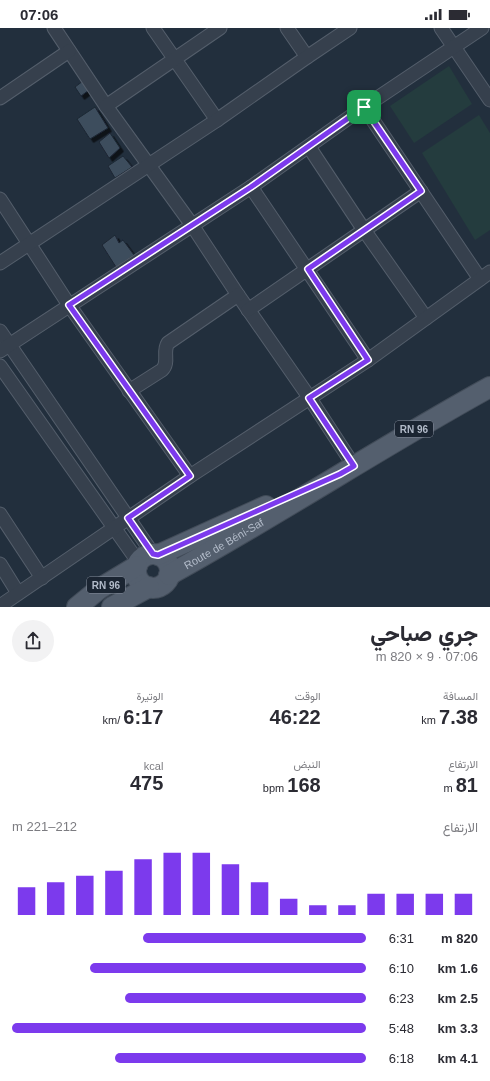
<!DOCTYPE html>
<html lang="ar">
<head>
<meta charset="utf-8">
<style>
	:root { --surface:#fff; --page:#f2f2f3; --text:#2b2b33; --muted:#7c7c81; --accent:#7c3aed }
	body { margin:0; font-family:Helvetica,Vazirmatn,sans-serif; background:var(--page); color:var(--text); direction:rtl; height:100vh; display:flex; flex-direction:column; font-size:15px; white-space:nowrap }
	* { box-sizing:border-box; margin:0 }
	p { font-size:13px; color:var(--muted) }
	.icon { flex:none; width:22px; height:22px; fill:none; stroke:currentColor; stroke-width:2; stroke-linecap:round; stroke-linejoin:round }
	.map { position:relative; height:579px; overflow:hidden; direction:ltr }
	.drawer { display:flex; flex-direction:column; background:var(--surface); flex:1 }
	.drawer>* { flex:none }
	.pin { position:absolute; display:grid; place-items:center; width:34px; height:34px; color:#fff; margin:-17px; border-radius:8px; box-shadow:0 2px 6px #0006 }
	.round { display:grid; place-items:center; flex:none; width:42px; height:42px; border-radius:21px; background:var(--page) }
	.headline { display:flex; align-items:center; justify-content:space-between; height:68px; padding:0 12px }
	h1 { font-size:22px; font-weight:800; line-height:30px }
	.stats { display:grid; grid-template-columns:repeat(3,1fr); gap:6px; height:68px; padding:4px 12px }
	.stats div { display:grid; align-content:center }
	.stats b { font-size:20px; font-weight:800 }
	.stats small { font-size:11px; font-weight:400 }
	.stats p { font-size:11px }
	.chart { height:112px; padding:8px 12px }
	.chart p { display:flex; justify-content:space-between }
	.chart svg { width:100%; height:72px; margin-top:4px; stroke:var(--accent); stroke-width:6 }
	ul { padding:0 12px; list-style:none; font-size:13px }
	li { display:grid; grid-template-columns:64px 48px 1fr; align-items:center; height:30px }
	li i { height:10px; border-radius:5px; background:var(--accent) }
	.status { display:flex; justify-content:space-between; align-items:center; height:28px; padding:0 20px; background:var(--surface); direction:ltr }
	.status svg { height:11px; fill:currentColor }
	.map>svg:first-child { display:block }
	.green { fill:#243c3e }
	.building { fill:#3e4d5d; stroke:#1d2734; filter:url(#shadow) }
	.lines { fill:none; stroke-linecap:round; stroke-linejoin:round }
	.minor-casing { stroke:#545e6b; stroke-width:15 }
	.primary-casing { stroke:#424c59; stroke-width:22 }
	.minor { stroke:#36404d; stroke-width:13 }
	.primary { stroke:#545f6e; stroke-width:20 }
	.route-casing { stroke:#fff; stroke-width:8 }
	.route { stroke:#7c3aed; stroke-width:5 }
	.labels { text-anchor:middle; stroke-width:3; stroke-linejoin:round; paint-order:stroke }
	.shield { fill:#1b2532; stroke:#858e9c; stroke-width:1 }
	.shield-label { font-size:10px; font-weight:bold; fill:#b2bbc9 }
	.street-label { font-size:11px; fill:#b2bbc9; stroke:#1b2532 }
</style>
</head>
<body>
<div class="status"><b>07:06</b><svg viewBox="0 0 49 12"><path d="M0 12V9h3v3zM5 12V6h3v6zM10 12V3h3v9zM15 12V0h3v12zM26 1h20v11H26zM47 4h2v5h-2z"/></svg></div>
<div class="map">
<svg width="490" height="579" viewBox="0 0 490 579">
	<defs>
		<filter id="shadow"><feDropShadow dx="3.5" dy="3.5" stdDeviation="0" flood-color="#0009"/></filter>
	</defs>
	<rect width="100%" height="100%" fill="#222f3d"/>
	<g class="green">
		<polygon points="449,38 472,76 414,115 390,78"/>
		<polygon points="479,87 490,105 490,202 475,212 422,125"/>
	</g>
	<g class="building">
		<polygon points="83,53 89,62 81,68 75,59"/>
		<polygon points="95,79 108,100 90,111 77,91"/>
		<polygon points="110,105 120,120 109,130 99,114"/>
		<polygon points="123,128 132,139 115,150 108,138"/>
		<polygon points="115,207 119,215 123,212 134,227 116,239 102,217"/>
	</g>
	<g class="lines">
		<defs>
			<g id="minor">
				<polyline points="54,0 106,78 192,197 238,267 309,369 354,438"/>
				<polyline points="153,0 217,92"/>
				<polyline points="287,0 307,29"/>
				<polyline points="441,0 490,72"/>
				<polyline points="0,70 69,23"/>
				<polyline points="106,78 220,0"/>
				<polyline points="364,79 480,251"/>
				<polyline points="309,119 364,202 426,290"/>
				<polyline points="251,159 368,332"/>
				<polyline points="0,171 69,277 190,448"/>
				<polyline points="0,235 217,92 307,29 350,0"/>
				<polyline points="248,282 421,163"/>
				<polyline points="0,303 153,526"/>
				<polyline points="0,323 251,159 364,79 482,0"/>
				<polyline points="0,338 139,535"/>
				<path d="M129 363 162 342C170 334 162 324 168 315L238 267"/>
				<polyline points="0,486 42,550"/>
				<polyline points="0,536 18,565"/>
				<polyline points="0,578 190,448 368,332 490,244"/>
			</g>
			<g id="primary">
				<circle cx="153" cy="543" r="17"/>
				<polyline points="158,527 266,478"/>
				<path id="s1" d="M169 547C278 487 381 419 490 359"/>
				<polyline points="77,579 99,561 137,538"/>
				<polyline points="112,579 149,559"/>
			</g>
		</defs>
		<use href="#minor" class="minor-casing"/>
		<use href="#primary" class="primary-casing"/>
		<use href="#minor" class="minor"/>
		<use href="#primary" class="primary"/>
	</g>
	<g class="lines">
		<defs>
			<polygon id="route" points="364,79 421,163 308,241 368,332 309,370 354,438 340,446 158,527 153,526 128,490 190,448 69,277 251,159"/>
		</defs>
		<use href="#route" class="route-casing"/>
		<use href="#route" class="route"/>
	</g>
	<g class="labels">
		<g class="shield">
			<rect x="395" y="393" width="38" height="16" rx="3"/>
			<rect x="87" y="549" width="38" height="16" rx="3"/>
		</g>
		<g class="shield-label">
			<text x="414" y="405">RN 96</text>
			<text x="106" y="561">RN 96</text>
		</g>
		<g class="street-label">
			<text dy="4" stroke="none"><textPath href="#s1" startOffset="63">Route de Béni-Saf</textPath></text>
		</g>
	</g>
</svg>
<div class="pin" style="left:364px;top:79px;background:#1e9e55"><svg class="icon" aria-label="arrive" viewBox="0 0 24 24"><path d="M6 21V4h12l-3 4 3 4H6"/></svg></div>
</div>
<section class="drawer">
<div class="headline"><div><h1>جري صباحي</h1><p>07:06 · 9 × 820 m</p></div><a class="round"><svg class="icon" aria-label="share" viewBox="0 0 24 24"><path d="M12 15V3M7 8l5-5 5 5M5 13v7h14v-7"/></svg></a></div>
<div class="stats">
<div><p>المسافة</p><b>7.38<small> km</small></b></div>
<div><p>الوقت</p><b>46:22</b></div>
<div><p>الوتيرة</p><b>6:17<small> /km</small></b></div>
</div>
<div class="stats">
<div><p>الارتفاع</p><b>81<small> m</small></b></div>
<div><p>النبض</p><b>168<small> bpm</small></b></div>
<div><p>kcal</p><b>475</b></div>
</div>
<div class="chart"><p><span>الارتفاع</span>212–221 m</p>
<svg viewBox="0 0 160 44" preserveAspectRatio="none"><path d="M5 44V27M15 44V24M25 44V20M35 44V17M45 44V10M55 44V6M65 44V6M75 44V13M85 44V24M95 44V34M105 44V38M115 44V38M125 44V31M135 44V31M145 44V31M155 44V31"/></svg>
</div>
<ul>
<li><b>820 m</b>6:31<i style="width:63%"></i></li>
<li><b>1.6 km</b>6:10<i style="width:78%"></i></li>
<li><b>2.5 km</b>6:23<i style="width:68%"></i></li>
<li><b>3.3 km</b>5:48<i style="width:100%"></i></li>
<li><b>4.1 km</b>6:18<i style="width:71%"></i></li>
</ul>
</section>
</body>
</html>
